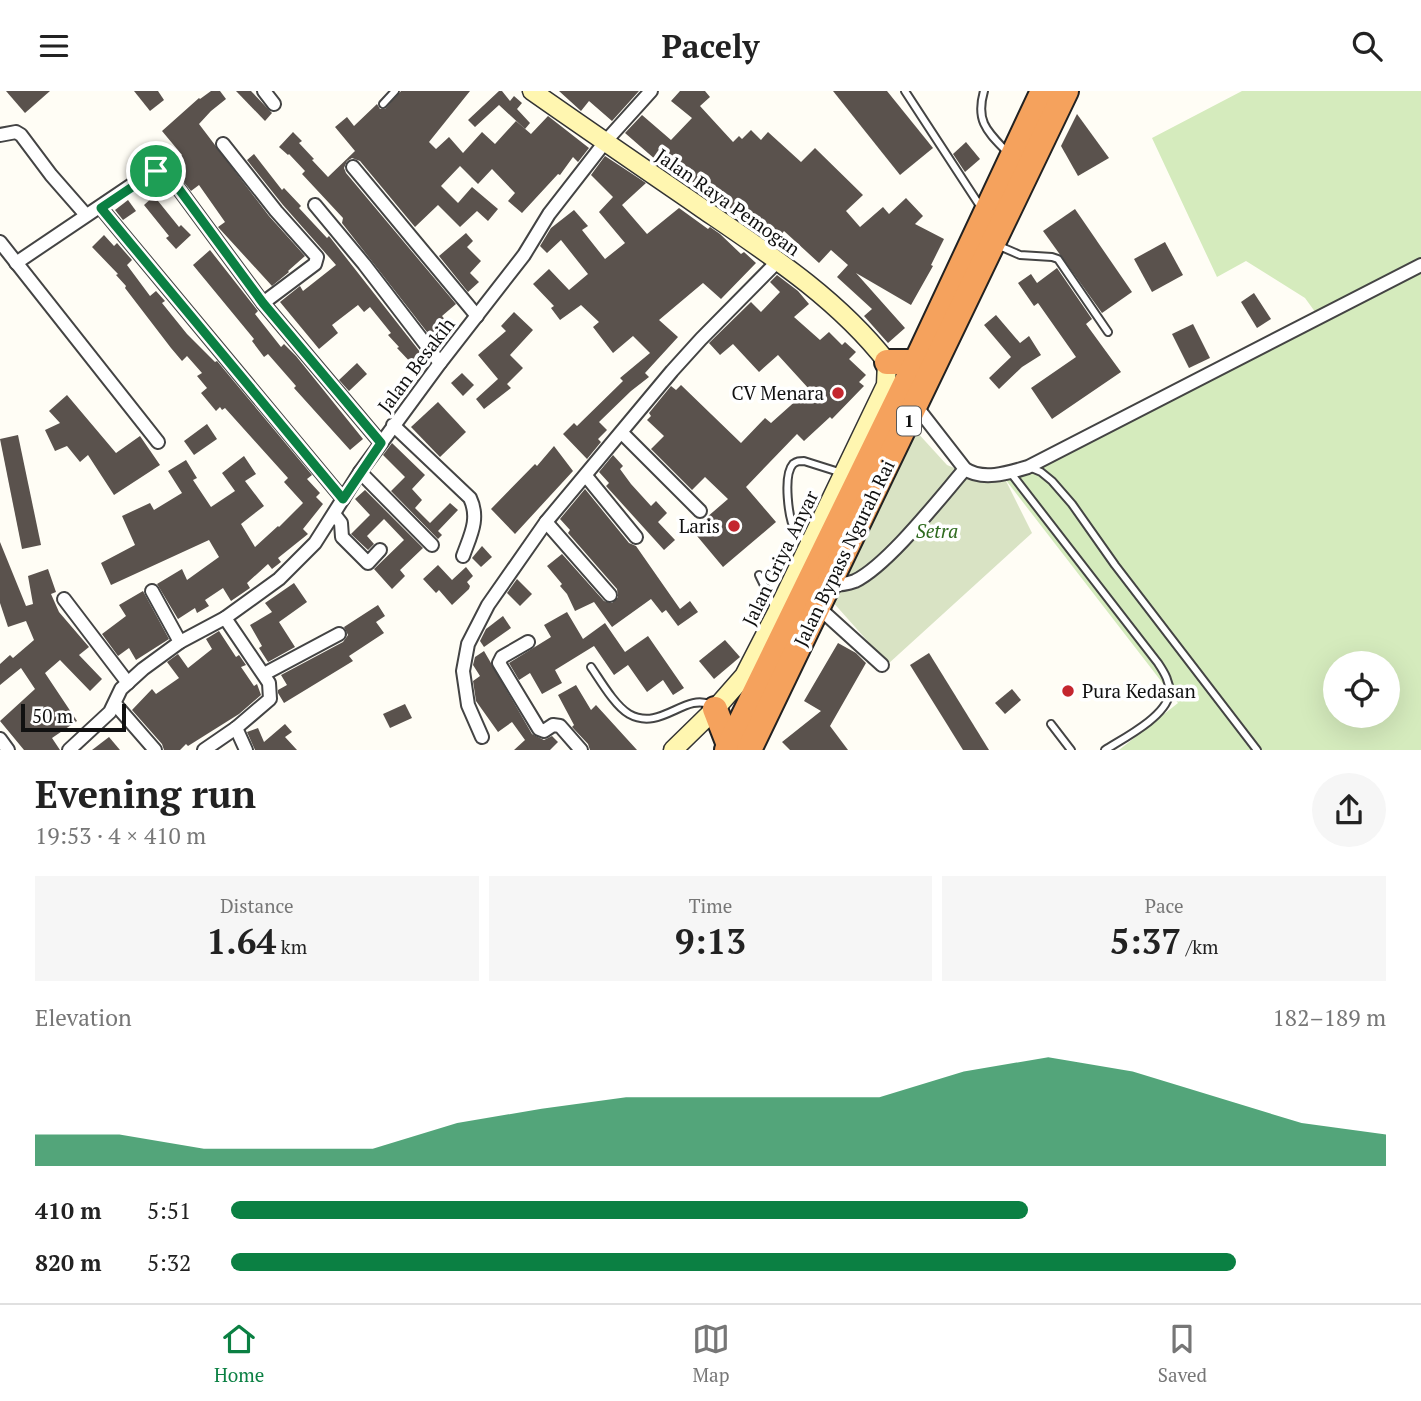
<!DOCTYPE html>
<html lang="en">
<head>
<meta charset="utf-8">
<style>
	:root { --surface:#fff; --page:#f6f6f6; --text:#222; --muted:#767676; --line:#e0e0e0; --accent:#0b8043 }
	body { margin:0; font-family:"PT Serif",serif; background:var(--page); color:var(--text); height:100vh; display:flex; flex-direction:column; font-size:26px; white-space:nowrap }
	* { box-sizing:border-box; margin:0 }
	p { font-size:23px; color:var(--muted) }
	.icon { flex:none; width:38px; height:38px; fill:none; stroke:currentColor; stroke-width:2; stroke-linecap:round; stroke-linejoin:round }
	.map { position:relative; height:659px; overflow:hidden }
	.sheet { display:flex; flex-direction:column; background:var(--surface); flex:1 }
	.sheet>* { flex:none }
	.controls { position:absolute; left:1323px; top:560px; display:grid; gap:14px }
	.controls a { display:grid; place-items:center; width:77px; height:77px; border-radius:50%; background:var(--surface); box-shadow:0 7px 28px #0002; font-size:35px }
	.scale { position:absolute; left:21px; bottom:18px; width:105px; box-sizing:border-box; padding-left:7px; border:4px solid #111; border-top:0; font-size:19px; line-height:24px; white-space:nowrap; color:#111; -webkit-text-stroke:5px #fff; paint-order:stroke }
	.pin { position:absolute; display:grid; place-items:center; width:60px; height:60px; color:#fff; margin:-30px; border:4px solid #fff; border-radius:50%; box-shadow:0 2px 7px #0007 }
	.round { display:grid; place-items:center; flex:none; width:74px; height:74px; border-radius:37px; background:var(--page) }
	.headline { display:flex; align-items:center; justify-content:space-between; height:119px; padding:0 35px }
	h1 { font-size:38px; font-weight:600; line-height:52px }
	.metrics { display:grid; grid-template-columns:repeat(3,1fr); gap:10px; height:119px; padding:7px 35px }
	.metrics div { display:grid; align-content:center; border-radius:0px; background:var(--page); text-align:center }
	.metrics b { font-size:35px; font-weight:600 }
	.metrics small { font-size:19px; font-weight:400 }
	.metrics p { font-size:19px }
	.chart { height:196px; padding:14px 35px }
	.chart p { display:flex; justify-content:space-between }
	.chart svg { width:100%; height:126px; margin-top:7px; fill:var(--accent); opacity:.7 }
	ul { padding:0 35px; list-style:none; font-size:23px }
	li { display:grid; grid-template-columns:112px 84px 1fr; align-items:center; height:52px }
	li i { height:18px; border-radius:9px; background:var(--accent) }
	header { display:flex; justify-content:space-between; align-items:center; height:91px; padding:0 35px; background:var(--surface); font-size:32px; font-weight:600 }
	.dock { display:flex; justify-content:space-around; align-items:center; height:98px; border-top:2px solid var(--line); background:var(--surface); font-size:19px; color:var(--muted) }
	.dock a { display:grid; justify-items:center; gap:4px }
	.dock .active { color:var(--accent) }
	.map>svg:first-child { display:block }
	.green { fill:#d5ebbd; fill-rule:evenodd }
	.cemetery { fill:#d9e3c4 }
	.building { fill:#5a524d }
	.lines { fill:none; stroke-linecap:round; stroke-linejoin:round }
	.lane-casing { stroke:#444; stroke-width:10 }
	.street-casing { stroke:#444; stroke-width:16 }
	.secondary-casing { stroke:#333; stroke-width:21 }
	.highway-casing { stroke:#222; stroke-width:28 }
	.lane { stroke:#fff; stroke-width:6 }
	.street { stroke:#fff; stroke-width:12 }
	.secondary { stroke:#fff6b0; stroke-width:18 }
	.highway { stroke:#f5a25d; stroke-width:24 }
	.route-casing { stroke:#fff; stroke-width:14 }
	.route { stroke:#0b8043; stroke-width:9 }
	.poi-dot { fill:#c4262e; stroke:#fff; stroke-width:2.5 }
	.labels { text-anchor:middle; stroke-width:7; stroke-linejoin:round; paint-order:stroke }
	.shield { fill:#fff; stroke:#585858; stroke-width:2 }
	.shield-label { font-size:18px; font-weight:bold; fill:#111 }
	.street-label { font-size:19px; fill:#111; stroke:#fff }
	.poi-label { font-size:19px; fill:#111; stroke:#fff; text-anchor:end }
	.park-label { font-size:19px; font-style:italic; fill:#2f6b1f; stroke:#fff }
</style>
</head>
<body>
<header><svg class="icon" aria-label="menu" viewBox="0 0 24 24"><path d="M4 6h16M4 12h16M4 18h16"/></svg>Pacely<svg class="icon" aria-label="search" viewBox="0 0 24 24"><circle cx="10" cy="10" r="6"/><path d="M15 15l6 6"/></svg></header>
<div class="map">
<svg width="1421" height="659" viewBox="0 0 1421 659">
	<rect width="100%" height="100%" fill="#fffdf5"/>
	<path class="green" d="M1242 0H1421V659H1119L1178 612 1005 388 1321 229 1305 207 1246 170 1217 186 1152 47ZM1335 572H1388V625H1335Z"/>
	<polygon class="cemetery" points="915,339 947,374 971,384 1005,388 1032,442 888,573 831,509"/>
	<g class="building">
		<polygon points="6,0 50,0 25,22"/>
		<polygon points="134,0 158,0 164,9 150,20"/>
		<polygon points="211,0 220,0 226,8 211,20 199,33 269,125 305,165 288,180 289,181 272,195 218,136 225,131 199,94 191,100 170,74 182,64 162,40 199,7 200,8"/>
		<polygon points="236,0 251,0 272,22 265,30"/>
		<polygon points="401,0 470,0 429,51 436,58 449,46 463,62 482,41 495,53 516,30 531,43 548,25 589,57 578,71 573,66 560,84 558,83 522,122 508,110 515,102 492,78 478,93 460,75 441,95 458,112 472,96 498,118 488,130 477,120 460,136 438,114 415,136 360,70 352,67 347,70 344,77 346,82 456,213 442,225 451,236 434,250 342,132 343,127 302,83 305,80 289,63 288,64 279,56 293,41 302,50 299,52 314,68 312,69 328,86 355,60 335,36 347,26 354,35 377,13 380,18 385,18"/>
		<polygon points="499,0 502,0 510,10 514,5 522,12 517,18 530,32 525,38 499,14 475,36 468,29"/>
		<polygon points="559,0 639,0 612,30 589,10 581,20"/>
		<polygon points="680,0 705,0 710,6 700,15 733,51 739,45 742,48 751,39 761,49 768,41 801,71 815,57 863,104 846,120 860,136 883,116 889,123 906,107 923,125 915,133 944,148 931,174 933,175 911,214 856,182 905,237 888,252 864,225 872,218 837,186 848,174 831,159 819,172 784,140 781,144 761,130 754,139 681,85 686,80 665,59 656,69 625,42 642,24 671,49 692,27 671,10"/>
		<polygon points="833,0 887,0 933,57 900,84"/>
		<polygon points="1077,23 1109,67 1078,85 1061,55"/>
		<polygon points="966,51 980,68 965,81 953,63"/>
		<polygon points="254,63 282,99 284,97 301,115 299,117 327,147 329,145 424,266 414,275 397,257 399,256 388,244 391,242 370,216 364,221 358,214 332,234 338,242 319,258 280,211 300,195 303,200 336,174 283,114 247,69"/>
		<polygon points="605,65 646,92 622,114 647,143 679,117 708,138 710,136 720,143 741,163 744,161 756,172 721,208 703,192 659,229 678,246 645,282 649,286 631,300 599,331 607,339 598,348 601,351 587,368 563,343 574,332 577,335 623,290 620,287 650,262 633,245 613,262 593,236 599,231 581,214 560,229 551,217 554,215 533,193 549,178 569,199 588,183 561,149 547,162 540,155 551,137 574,119 588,135 582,139 605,168 625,152 599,121 613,106 591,84"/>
		<polygon points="154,105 179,136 181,134 191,144 176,158 166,147 169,145 144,114"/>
		<polygon points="128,109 136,120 123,129 115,119"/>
		<polygon points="1075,118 1132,201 1102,222 1043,140"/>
		<polygon points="466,142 473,150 467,156 481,170 470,182 479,191 468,201 439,165"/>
		<polygon points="104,144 114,155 117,152 132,169 127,174 150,205 156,200 165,210 162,212 187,243 215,271 217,270 312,384 307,388 320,402 316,406 323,413 303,438 308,443 278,467 281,471 272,478 268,473 247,492 250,497 231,510 223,497 205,509 209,515 197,522 195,517 178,528 157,493 182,478 187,489 219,466 209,449 111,494 101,472 135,454 122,425 150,412 154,419 182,402 168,380 186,369 197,387 193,389 211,416 235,400 222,382 244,365 256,383 245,390 264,415 241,433 255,456 278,435 279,436 303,412 284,391 288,387 225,317 222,319 220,316 216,320 201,302 207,297 197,285 202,282 187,265 182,270 171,257 125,197 126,195 116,184 118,183 92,156"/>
		<polygon points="1165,151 1183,184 1152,201 1134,168"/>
		<polygon points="210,159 258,220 255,223 281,256 284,253 296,265 363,348 350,359 294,297 296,295 268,263 264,266 252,250 254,248 193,174"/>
		<polygon points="1057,177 1092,228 1086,233 1121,281 1052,328 1031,297 1076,266 1038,212 1034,215 1018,192 1031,183 1037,192"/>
		<polygon points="777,184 798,200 809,213 794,226 820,249 829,241 842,254 845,251 856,261 849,268 866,284 859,291 864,295 832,328 830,326 804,350 797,343 746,396 776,431 723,476 692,439 728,408 705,386 692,399 651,358 664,345 647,329 651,325 649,322 671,295 676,299 681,294 741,352 765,327 771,332 809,298 778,264 759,281 733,253 720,264 709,252 751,211 761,221 780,201 770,191"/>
		<polygon points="1254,202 1271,228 1257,237 1241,211"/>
		<polygon points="514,221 533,239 510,264 523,277 507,293 511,297 484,318 476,308 498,288 478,264 506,240 501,235"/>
		<polygon points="996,224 1020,252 1029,245 1041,264 1022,276 999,298 989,287 1011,266 984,234"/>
		<polygon points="1193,233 1210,267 1189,277 1172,243"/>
		<polygon points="357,272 367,283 349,300 339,289"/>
		<polygon points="462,282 474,294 463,305 451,292"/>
		<polygon points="67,304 116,362 140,345 160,374 114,404 88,364 80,371 67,355 55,360 45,339 60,332 49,320"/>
		<polygon points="438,311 466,341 440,366 411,336"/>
		<polygon points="207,333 217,348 194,364 184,350"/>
		<polygon points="18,344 41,454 22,458 0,348"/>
		<polygon points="392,352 425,384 412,398 422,409 415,417 430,432 450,412 458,419 438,440 442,444 438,448 391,400 405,386 383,364"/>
		<polygon points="554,355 573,380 515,443 491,418 535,373 537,375"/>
		<polygon points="613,364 623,375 620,378 631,393 651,415 656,410 667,422 658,431 675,449 664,459 606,395 609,392 599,381"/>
		<polygon points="585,398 629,452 636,455 680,518 690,510 698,521 678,535 666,519 662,522 651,508 612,536 594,511 575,520 567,503 560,495 562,493 547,475 562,463 604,510 612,512 618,506 617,498 568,442 570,439 560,428"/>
		<polygon points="365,399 423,457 400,479 405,485 392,498 374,478 404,449 384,428 367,445 374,453 368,459 351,443 370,424 355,408"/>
		<polygon points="0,451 26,515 33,513 28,485 48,478 56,501 51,503 59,521 89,556 79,564 102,588 90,600 60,569 45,582 77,630 52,647 60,659 24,659 0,630 35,598 21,577 0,594 0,573 10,564 13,567 34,549 26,530 8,536 0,512"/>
		<polygon points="482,455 492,466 481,476 472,467"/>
		<polygon points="438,474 452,489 466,476 473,485 467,491 470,495 469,498 452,514 439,499 436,502 423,488"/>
		<polygon points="517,488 532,503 520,515 507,502"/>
		<polygon points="294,492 307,511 279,531 295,556 268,571 259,557 262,555 250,534 272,521 265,512"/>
		<polygon points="143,500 169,548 136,569 129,557 118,565 102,543 126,525 119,514"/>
		<polygon points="378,514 385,525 376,531 384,542 349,565 353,570 284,612 278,602 278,599 287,594 281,584 343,551 348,544 344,536"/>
		<polygon points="567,521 583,548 605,532 625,561 648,545 684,597 673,604 663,589 647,601 628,574 614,584 594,555 555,579 562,592 542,603 530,582 519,589 509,572 551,546 544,534"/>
		<polygon points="503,525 511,537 484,556 480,550 486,538"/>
		<polygon points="219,540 236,566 239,564 246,574 241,576 254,595 257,593 261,604 239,623 188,655 186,653 180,659 164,659 162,653 132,619 152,598 156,603 179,587 167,571 178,563 188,577 212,558 206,548"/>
		<polygon points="725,549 740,566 714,588 699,570"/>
		<polygon points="838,552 856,562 866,572 830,635 848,659 790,659 782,651 821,620 804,610"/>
		<polygon points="484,560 532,643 544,649 552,645 558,651 550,659 514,659 525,649 512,631 498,641 476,610 473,590 480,585 473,574 475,566"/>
		<polygon points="929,562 989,659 963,659 910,574"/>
		<polygon points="576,594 591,619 596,614 637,659 590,659 588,653 572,636 574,634 558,604"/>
		<polygon points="1012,598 1021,609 1005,623 995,612"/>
		<polygon points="405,613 412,627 390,637 383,623"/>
		<polygon points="285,633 292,641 285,646 297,659 255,659 247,641 258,637 264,651"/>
		<polygon points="109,646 120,659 92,659"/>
	</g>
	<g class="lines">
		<defs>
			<g id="lane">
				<polyline points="905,0 982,118"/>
				<path d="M984 0C975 31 988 41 1008 62"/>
				<polyline points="383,13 395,0"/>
				<polyline points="997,154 1020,164 1052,166 1058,168 1108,241"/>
				<polyline points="1029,376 1041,381 1052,390 1072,413 1115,474 1257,659"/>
				<path d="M1010 381 1158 572C1164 581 1171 592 1169 604 1165 626 1124 647 1105 659"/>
				<path d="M809 451C804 448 799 446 796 441 788 429 783 384 793 373 797 370 799 370 804 370L842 382"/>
				<polyline points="759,484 775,517"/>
				<path d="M591 576C600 589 615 615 629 623 661 641 685 601 711 614"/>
				<polyline points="1051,633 1071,659"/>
			</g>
			<g id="street">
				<polyline points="264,0 274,13"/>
				<polyline points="0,44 16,41 21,44 51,84 86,124"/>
				<polyline points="223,53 276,120 317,166 315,173 263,212"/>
				<polyline points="353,76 477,225"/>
				<polyline points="315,114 364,173 440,272"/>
				<polyline points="101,117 343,408"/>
				<polyline points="0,151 158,351"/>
				<polyline points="16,172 151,81 159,80 170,86 263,212 381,352"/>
				<path d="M916 315 965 378C983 390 1008 382 1028 376L1421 174"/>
				<path d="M393 334 470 407C480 428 470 445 463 465"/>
				<polyline points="622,342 700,420"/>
				<polyline points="360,381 432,454"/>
				<polyline points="586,385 636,446"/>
				<polyline points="334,423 341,432 342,446 368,472 380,459"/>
				<polyline points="546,431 610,504"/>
				<path d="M829 494C838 494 847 493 855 490 888 474 940 407 965 378"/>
				<polyline points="152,500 180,551"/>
				<polyline points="64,508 128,592"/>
				<polyline points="818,516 882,574"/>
				<polyline points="528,551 502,566 499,572 539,638 544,640 553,634 560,635 581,659"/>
				<polyline points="264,583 339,543"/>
				<polyline points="115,613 155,659"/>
				<polyline points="236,637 246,659"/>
				<polyline points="482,646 468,614 463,580 468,553 488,514 546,431 672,280 701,248 778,170"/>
				<polyline points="0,648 8,659"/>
				<polyline points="69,659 110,621 121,598 143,578 180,551 225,527 279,488 315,452 360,381 440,272 524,164 549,123 605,51 651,0"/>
				<polyline points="204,659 236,637 270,608 269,592 265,586 225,527"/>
			</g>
			<path id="secondary" d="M532 0C589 40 646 79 703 118 769 163 838 208 887 271L886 294 777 521 744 585 715 618 673 659"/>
			<g id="highway">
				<polyline points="887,271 916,271"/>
				<polyline points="715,618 729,654 739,659"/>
				<polyline points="727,659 916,271 1043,0"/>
				<polyline points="749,659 1066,0"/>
			</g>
		</defs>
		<use href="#lane" class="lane-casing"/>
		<use href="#street" class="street-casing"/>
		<use href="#secondary" class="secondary-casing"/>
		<use href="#highway" class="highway-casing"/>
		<use href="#lane" class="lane"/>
		<use href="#street" class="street"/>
		<use href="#secondary" class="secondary"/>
		<use href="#highway" class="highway"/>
	</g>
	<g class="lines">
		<defs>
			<polygon id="route" points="156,80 170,86 263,212 381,352 343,408 101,117"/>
		</defs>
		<use href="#route" class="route-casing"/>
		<use href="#route" class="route"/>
	</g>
	<g class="poi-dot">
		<circle cx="838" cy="302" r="7"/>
		<circle cx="734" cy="435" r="7"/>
		<circle cx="1068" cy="600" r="7"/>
	</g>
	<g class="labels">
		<rect class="shield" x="897" y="315.5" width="24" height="29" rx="5"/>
		<g class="shield-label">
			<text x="909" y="336">1</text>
		</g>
		<g class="street-label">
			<text transform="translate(728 111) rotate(35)" y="7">Jalan Raya Pemogan</text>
			<text transform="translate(416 274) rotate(-53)" y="7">Jalan Besakih</text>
			<text transform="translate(844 462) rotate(-64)" y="7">Jalan Bypass Ngurah Rai</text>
			<text transform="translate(780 467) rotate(-64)" y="7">Jalan Griya Anyar</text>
		</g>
		<g class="poi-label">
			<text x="824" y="309">CV Menara</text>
			<text x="720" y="442">Laris</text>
			<text x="1082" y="607" text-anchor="start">Pura Kedasan</text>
		</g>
		<g class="park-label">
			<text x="937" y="447">Setra</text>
		</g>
	</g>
</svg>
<div class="controls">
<a><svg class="icon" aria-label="locate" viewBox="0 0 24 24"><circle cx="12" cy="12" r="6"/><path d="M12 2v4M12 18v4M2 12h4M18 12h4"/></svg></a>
</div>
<div class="scale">50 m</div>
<div class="pin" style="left:156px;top:80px;background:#1e9e55"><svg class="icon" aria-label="arrive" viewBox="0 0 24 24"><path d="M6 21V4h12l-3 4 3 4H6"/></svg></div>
</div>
<section class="sheet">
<div class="headline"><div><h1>Evening run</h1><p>19:53 · 4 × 410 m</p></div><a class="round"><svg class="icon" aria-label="share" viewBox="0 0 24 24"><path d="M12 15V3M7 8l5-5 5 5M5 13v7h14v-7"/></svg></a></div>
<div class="metrics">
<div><p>Distance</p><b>1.64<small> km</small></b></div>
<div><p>Time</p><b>9:13</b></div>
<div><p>Pace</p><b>5:37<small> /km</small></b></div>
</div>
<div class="chart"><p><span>Elevation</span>182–189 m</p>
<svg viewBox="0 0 160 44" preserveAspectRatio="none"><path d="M0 44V33L10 33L20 38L30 38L40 38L50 29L60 24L70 20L80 20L90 20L100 20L110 11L120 6L130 11L140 20L150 29L160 33V44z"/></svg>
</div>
<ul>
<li><b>410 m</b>5:51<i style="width:69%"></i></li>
<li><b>820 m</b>5:32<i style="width:87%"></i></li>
</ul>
</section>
<nav class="dock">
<a class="active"><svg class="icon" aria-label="home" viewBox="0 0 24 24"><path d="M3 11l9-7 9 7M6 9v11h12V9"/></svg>Home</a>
<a><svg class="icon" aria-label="map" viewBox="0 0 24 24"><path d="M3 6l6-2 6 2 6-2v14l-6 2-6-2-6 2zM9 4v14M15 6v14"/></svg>Map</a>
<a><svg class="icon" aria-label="saved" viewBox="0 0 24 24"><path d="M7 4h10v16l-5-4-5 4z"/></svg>Saved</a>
</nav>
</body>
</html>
